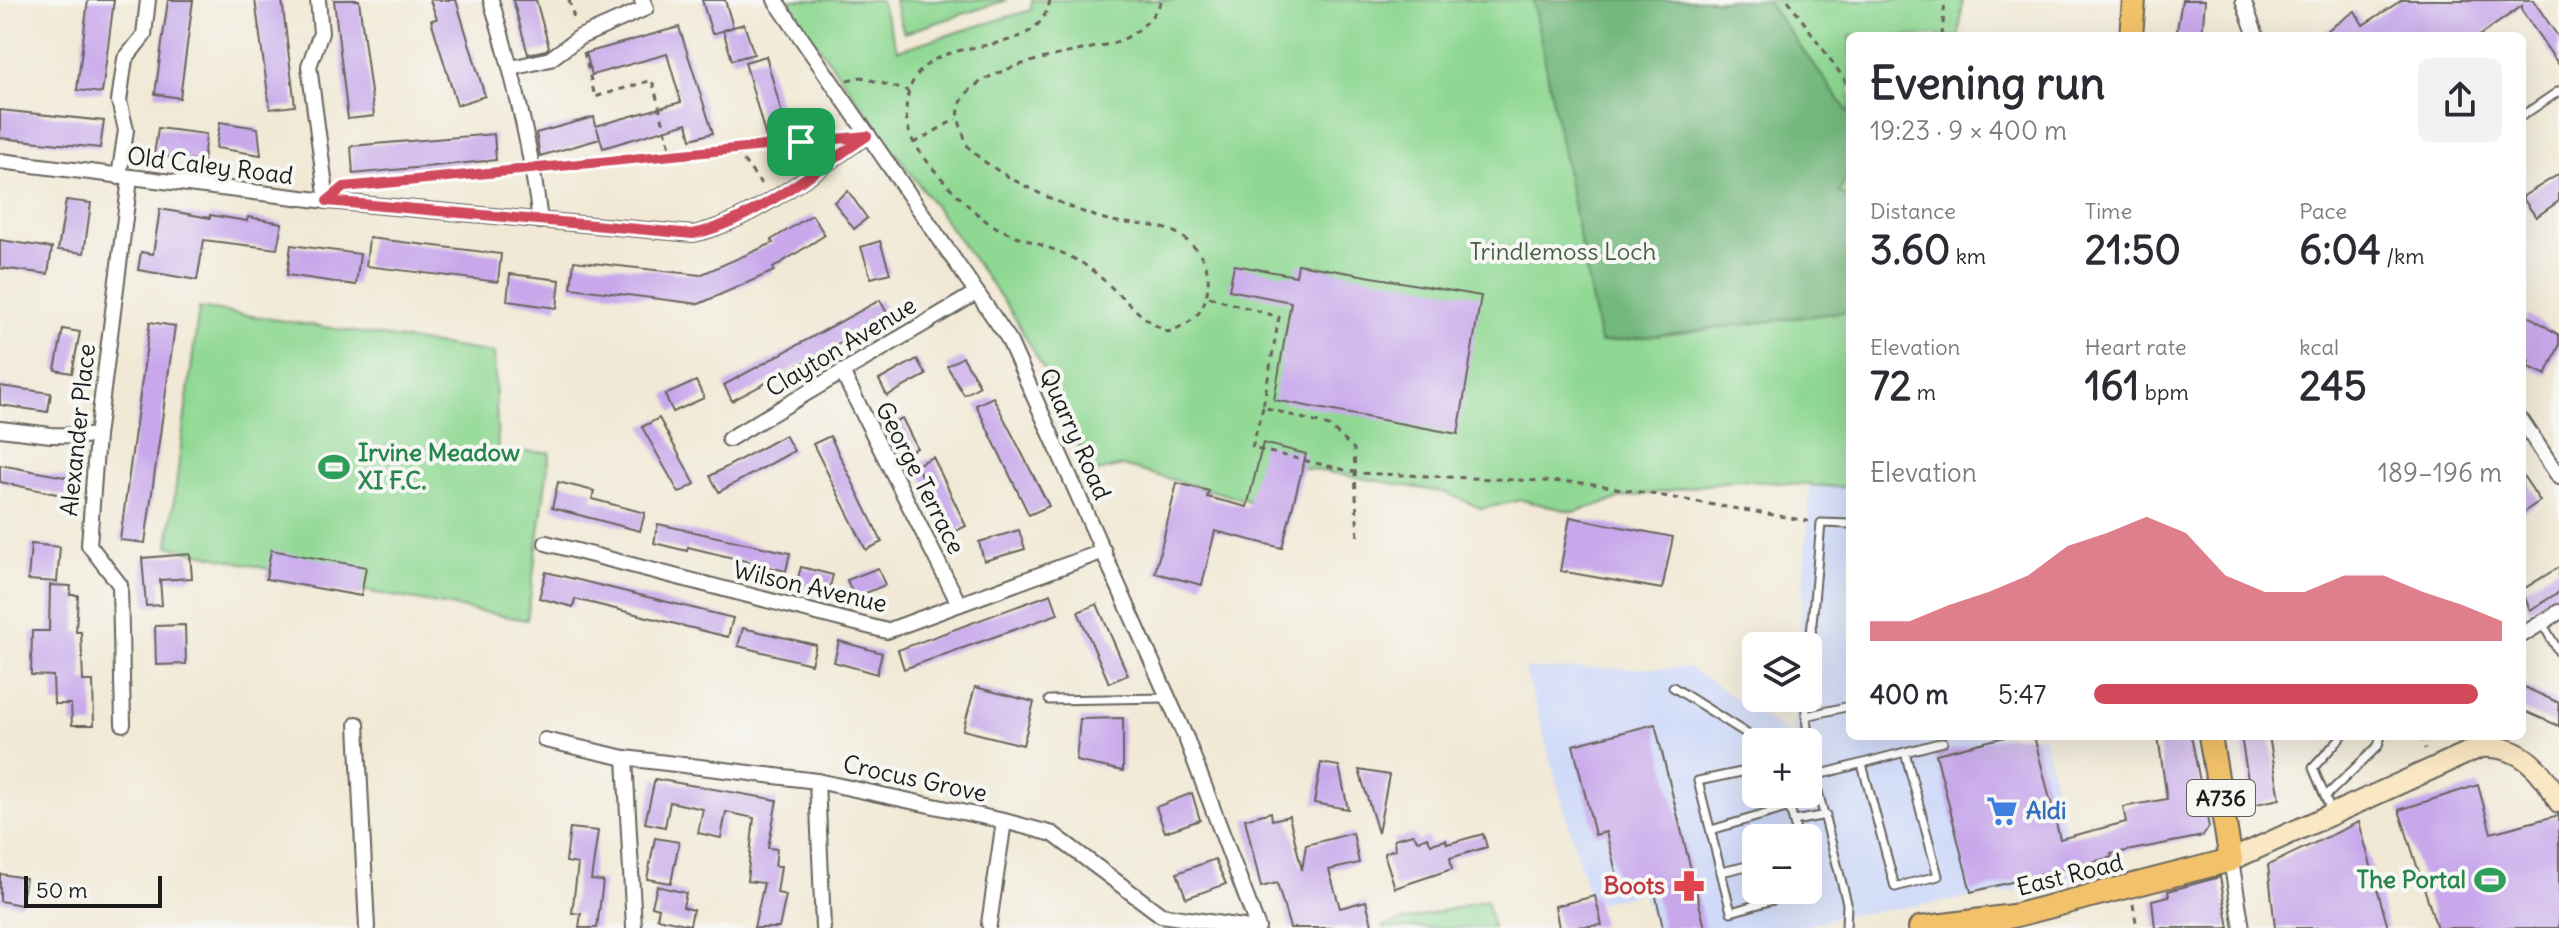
<!DOCTYPE html>
<html lang="en">
<head>
<meta charset="utf-8">
<style>
	:root { --surface:#fff; --page:#f2f2f3; --text:#2b2b33; --muted:#7c7c81; --accent:#d1495b }
	body { margin:0; font-family:Delius,sans-serif; background:var(--page); color:var(--text); height:100vh; display:flex; flex-direction:column; font-size:30px; white-space:nowrap }
	* { box-sizing:border-box; margin:0 }
	p { font-size:26px; color:var(--muted) }
	.icon { flex:none; width:44px; height:44px; fill:none; stroke:currentColor; stroke-width:2; stroke-linecap:round; stroke-linejoin:round }
	.map { position:relative; flex:1; overflow:hidden }
	.side { position:absolute; left:1846px; top:32px; width:680px; height:708px; display:flex; flex-direction:column; background:var(--surface); border-radius:12px; box-shadow:0 8px 32px #0002 }
	.side>* { flex:none }
	.tools { position:absolute; left:1742px; top:632px; display:grid; gap:16px }
	.tools a { display:grid; place-items:center; width:80px; height:80px; border-radius:12px; background:var(--surface); box-shadow:0 8px 32px #0002; font-size:40px }
	.scale { position:absolute; left:24px; bottom:20px; width:138px; box-sizing:border-box; padding-left:8px; border:4px solid #1c1c1c; border-top:0; font-size:22px; line-height:28px; white-space:nowrap; color:#1c1c1c; -webkit-text-stroke:6px #f6f6f2; paint-order:stroke }
	.pin { position:absolute; display:grid; place-items:center; width:68px; height:68px; color:#fff; margin:-34px; border-radius:16px; box-shadow:0 4px 12px #0006 }
	.round { display:grid; place-items:center; flex:none; width:84px; height:84px; border-radius:12px; background:var(--page) }
	.summary { display:flex; align-items:center; justify-content:space-between; height:136px; padding:0 24px }
	h1 { font-size:44px; font-weight:800; line-height:60px }
	.metrics { display:grid; grid-template-columns:repeat(3,1fr); gap:12px; height:136px; padding:8px 24px }
	.metrics div { display:grid; align-content:center }
	.metrics b { font-size:40px; font-weight:800 }
	.metrics small { font-size:22px; font-weight:400 }
	.metrics p { font-size:22px }
	.chart { height:224px; padding:16px 24px }
	.chart p { display:flex; justify-content:space-between }
	.chart svg { width:100%; height:144px; margin-top:8px; fill:var(--accent); opacity:.7 }
	ul { padding:0 24px; list-style:none; font-size:26px }
	li { display:grid; grid-template-columns:128px 96px 1fr; align-items:center; height:60px }
	li i { height:20px; border-radius:10px; background:var(--accent) }
	.map>svg:first-child { display:block }
	.built { fill:#cfdaf9; fill-rule:evenodd }
	.green { fill:#8fd893; stroke:#567a58; stroke-width:2 }
	.forest { fill:#73b87d; stroke:#486a4c; stroke-width:2 }
	.building { fill:#c8a8eb }
	.lines { fill:none; stroke-linecap:round; stroke-linejoin:round }
	.service-casing { stroke:#67645d; stroke-width:11 }
	.minor-casing { stroke:#67645d; stroke-width:18 }
	.secondary-casing { stroke:#67645d; stroke-width:24 }
	.primary-casing { stroke:#67645d; stroke-width:26 }
	.path { stroke:#67645d; stroke-width:3; stroke-dasharray:6 6; stroke-linecap:butt }
	.service { stroke:#fff; stroke-width:7 }
	.minor { stroke:#fff; stroke-width:14 }
	.secondary { stroke:#fae7c3; stroke-width:20 }
	.primary { stroke:#f2c26a; stroke-width:22 }
	.route-casing { stroke:#fff; stroke-width:16 }
	.route { stroke:#d1495b; stroke-width:10 }
	.labels { text-anchor:middle; stroke-width:8; stroke-linejoin:round; paint-order:stroke }
	.shield { fill:#f6f6f2; stroke:#5d5d5c; stroke-width:2 }
	.shield-label { font-size:22px; font-weight:bold; fill:#1c1c1c }
	.street-label { font-size:24px; fill:#1c1c1c; stroke:#f6f6f2 }
	.park-label { font-size:24px; fill:#445e46; stroke:#f6f6f2 }
	.leisure-label { font-size:24px; font-weight:bold; fill:#27864d; stroke:#f6f6f2; text-anchor:start }
	.shop-label { font-size:24px; font-weight:bold; fill:#366cbe; stroke:#f6f6f2; text-anchor:start }
	.health-label { font-size:24px; font-weight:bold; fill:#be3a42; stroke:#f6f6f2; text-anchor:end }
</style>
</head>
<body>
<div class="map">
<svg width="2559" height="928" viewBox="0 0 2559 928">
	<rect width="100%" height="100%" fill="#f6f6f2"/>
	<filter id="ink" filterUnits="userSpaceOnUse"><feTurbulence type="fractalNoise" baseFrequency=".0125" numOctaves="2"/><feDisplacementMap in="SourceGraphic" scale="16" xChannelSelector="R" yChannelSelector="G"/><feConvolveMatrix kernelMatrix="1 2 1 2 8 2 1 2 1" color-interpolation-filters="sRGB"/></filter>
	<filter id="wash" filterUnits="userSpaceOnUse"><feTurbulence type="fractalNoise" baseFrequency=".006" numOctaves="4" result="noise"/><feDisplacementMap in="SourceGraphic" scale="32" xChannelSelector="R" yChannelSelector="G"/><feGaussianBlur stdDeviation="1.8" result="paint"/><feColorMatrix in="noise" values="0 0 0 0 0 0 0 0 0 0 0 0 0 0 0 0 0 1.4 0 .05"/><feComposite in="paint" operator="in"/></filter>
	<g filter="url(#wash)">
		<rect width="100%" height="100%" fill="#f1e9d5"/>
		<path class="built" d="M1810 485 1850 488V736H2044L2076 883 1836 917 1797 928H1656L1642 893 1591 904 1525 669 1690 668 1793 737 1796 698H1808V646H1799ZM1756 742H1808V794H1756ZM1756 838H1808V890H1756Z"/>
		<g class="green">
			<polygon points="785,0 880,0 898,50 1031,10 1032,0 1963,0 1959,36 1850,36 1850,488 1737,480 1622,498 1574,512 1521,500 1482,509 1447,493 1286,465 1260,504 1123,466 1091,473 1046,373 1010,310"/>
			<polygon points="894,0 1007,0 904,33"/>
			<polygon points="199,308 494,353 498,452 550,452 527,620 360,590 168,546"/>
			<polygon points="1486,900 1493,928 1383,928 1383,926"/>
		</g>
		<polygon class="forest" points="1533,0 1766,0 1850,114 1850,168 1839,193 1850,198 1850,311 1600,343"/>
		<g id="blocks">
			<g class="building">
				<polygon points="88,0 114,0 102,93 77,90"/>
				<polygon points="168,0 193,0 180,98 155,94"/>
				<polygon points="255,0 282,0 295,106 270,109"/>
				<polygon points="334,0 359,0 374,116 348,119"/>
				<polygon points="430,0 456,0 485,96 457,105 431,20 437,19"/>
				<polygon points="513,0 536,0 549,47 546,50 528,54"/>
				<polygon points="702,0 725,0 733,27 712,34"/>
				<polygon points="2182,0 2205,0 2202,36 2176,36"/>
				<polygon points="2402,0 2533,0 2559,38 2559,65 2522,11 2522,6 2479,36 2319,36 2355,11 2363,25"/>
				<polygon points="744,24 754,54 732,60 723,30"/>
				<polygon points="679,27 713,133 691,139 687,123 603,148 597,128 600,139 540,156 536,133 594,117 596,126 681,102 667,54 592,75 586,53"/>
				<polygon points="766,56 787,132 766,138 745,62"/>
				<polygon points="0,110 104,121 100,148 0,138"/>
				<polygon points="220,122 258,128 261,155 216,148"/>
				<polygon points="158,128 206,134 203,162 154,155"/>
				<polygon points="494,134 496,160 353,174 351,146"/>
				<polygon points="2559,174 2559,201 2536,217 2522,197"/>
				<polygon points="848,191 867,218 854,229 834,202"/>
				<polygon points="66,200 91,203 84,253 58,250"/>
				<polygon points="160,209 210,218 210,215 247,221 248,217 282,223 277,249 204,240 197,280 138,270 141,252 153,254"/>
				<polygon points="812,215 825,235 773,268 774,271 699,304 571,288 574,261 700,275 773,243 771,240"/>
				<polygon points="369,238 501,254 498,282 366,266"/>
				<polygon points="0,240 52,248 48,274 0,268"/>
				<polygon points="880,241 890,273 871,278 861,247"/>
				<polygon points="291,245 360,254 356,285 287,275"/>
				<polygon points="1298,264 1481,296 1458,434 1274,400 1291,302 1229,290 1234,265 1296,276"/>
				<polygon points="510,274 560,280 557,308 507,301"/>
				<polygon points="880,300 889,317 732,401 724,385"/>
				<polygon points="2527,315 2559,335 2559,346 2546,375 2527,366 2530,361 2522,357 2522,327"/>
				<polygon points="150,322 175,326 145,543 120,540"/>
				<polygon points="63,329 80,332 72,373 55,370"/>
				<polygon points="963,357 980,386 964,395 947,366"/>
				<polygon points="917,359 926,375 887,396 879,380"/>
				<polygon points="696,381 704,398 673,412 665,395"/>
				<polygon points="0,386 51,393 48,412 0,405"/>
				<polygon points="993,397 1049,506 1029,515 976,405"/>
				<polygon points="659,418 695,484 679,493 642,427"/>
				<polygon points="902,418 917,448 901,456 886,426"/>
				<polygon points="785,435 794,451 719,492 710,476"/>
				<polygon points="830,436 882,542 866,550 813,444"/>
				<polygon points="1263,443 1306,454 1282,548 1215,531 1202,585 1155,573 1177,483 1209,491 1207,497 1247,507"/>
				<polygon points="933,457 966,526 950,534 916,465"/>
				<polygon points="0,465 70,478 66,496 0,482"/>
				<polygon points="2522,474 2540,501 2522,513"/>
				<polygon points="558,482 594,491 592,499 645,513 640,531 552,508"/>
				<polygon points="1570,517 1673,537 1662,589 1560,571"/>
				<polygon points="658,524 790,553 786,571 688,547 687,551 654,543"/>
				<polygon points="1019,530 1025,549 984,561 979,542"/>
				<polygon points="31,544 60,547 57,582 28,580"/>
				<polygon points="271,550 366,567 361,596 266,579"/>
				<polygon points="190,554 192,578 160,580 162,605 146,606 142,558"/>
				<polygon points="801,567 833,575 828,594 796,585"/>
				<polygon points="2559,567 2559,592 2530,610 2522,590"/>
				<polygon points="878,568 885,585 854,598 847,580"/>
				<polygon points="546,572 733,618 728,637 575,599 573,607 539,598"/>
				<polygon points="50,585 71,586 70,595 78,595 76,632 81,632 83,681 93,681 94,725 72,725 71,704 54,704 53,676 31,675 32,631 49,631"/>
				<polygon points="1051,594 1058,614 904,669 898,650"/>
				<polygon points="1097,604 1128,675 1109,683 1078,612"/>
				<polygon points="185,625 186,664 156,665 155,626"/>
				<polygon points="743,628 816,645 811,664 738,646"/>
				<polygon points="839,641 882,653 877,674 834,662"/>
				<polygon points="2522,686 2559,703 2559,726 2522,710"/>
				<polygon points="975,687 1034,702 1023,745 963,730"/>
				<polygon points="1123,718 1123,771 1076,761 1080,719"/>
				<polygon points="1655,724 1692,874 1705,928 1663,928 1653,883 1621,892 1606,832 1595,835 1573,745"/>
				<polygon points="2009,736 2034,736 2060,839 2126,822 2123,807 2167,799 2158,736 2191,736 2209,827 2203,836 2111,854 2112,857 1971,892 1936,754"/>
				<polygon points="2241,736 2269,736 2280,799 2252,805"/>
				<polygon points="1321,763 1339,766 1348,809 1314,803"/>
				<polygon points="1359,770 1389,775 1378,833"/>
				<polygon points="655,779 777,800 768,848 777,849 775,866 781,866 777,893 786,895 779,928 754,928 764,883 747,881 754,818 726,812 721,838 698,833 703,809 670,802 665,827 645,823"/>
				<polygon points="2478,785 2491,833 2559,815 2559,928 2437,928 2399,810"/>
				<polygon points="1192,793 1200,820 1165,832 1156,807"/>
				<polygon points="1271,812 1272,820 1289,816 1302,870 1306,845 1353,833 1359,863 1329,870 1340,908 1366,901 1373,928 1290,928 1277,883 1261,887 1245,819"/>
				<polygon points="2359,822 2388,928 2275,928 2268,865"/>
				<polygon points="570,828 598,831 591,880 603,881 597,928 579,928 581,914 572,913 578,864 566,862"/>
				<polygon points="1413,834 1418,841 1427,837 1431,844 1446,840 1447,844 1483,834 1487,847 1450,858 1452,869 1395,888 1384,853 1395,849 1394,839"/>
				<polygon points="655,838 679,842 671,883 647,879"/>
				<polygon points="1215,859 1226,884 1186,898 1177,873"/>
				<polygon points="0,874 26,878 21,905 0,901"/>
				<polygon points="2220,877 2229,928 2155,928 2152,900 2169,896 2168,891"/>
				<polygon points="657,886 686,893 683,907 693,910 690,925 657,918 659,908 652,906"/>
				<polygon points="1595,896 1602,925 1559,928 1555,906"/>
			</g>
		</g>
	</g>
	<g filter="url(#ink)">
		<use href="#blocks" fill-opacity="0" stroke="#67645d" stroke-width="2"/>
		<g class="lines">
			<defs>
				<g id="service">
					<polyline points="2522,116 2559,91"/>
					<polyline points="2542,623 2559,652"/>
					<polyline points="1808,668 1821,523 1850,524"/>
					<polyline points="1673,687 1760,742"/>
					<polyline points="1805,698 1808,742"/>
					<polyline points="1049,700 1167,698"/>
					<polyline points="1806,716 1850,706"/>
					<polyline points="1808,743 1814,776 1943,742"/>
					<polyline points="1862,764 1895,887 1938,876 1905,752"/>
					<polyline points="1756,769 1698,781 1731,912 1808,890"/>
					<polyline points="1808,772 1814,776 1847,903 1846,928"/>
					<polyline points="1786,794 1798,838"/>
					<polyline points="2326,796 2378,746 2381,736"/>
					<polyline points="2332,813 2313,768 2342,736"/>
					<polyline points="1794,821 1826,815"/>
					<polyline points="1711,830 1790,807"/>
					<polyline points="1721,872 1756,864"/>
				</g>
				<g id="minor">
					<polyline points="318,0 321,33 309,66 327,201"/>
					<path d="M491 0C513 73 531 145 540 221"/>
					<polyline points="775,0 1008,338 1186,738 1258,928"/>
					<polyline points="2243,0 2256,36"/>
					<polyline points="512,68 550,59 580,37 646,8 642,0"/>
					<path d="M0 161 327 201 693 234C752 222 817 169 867 136"/>
					<polyline points="119,177 126,130 119,101 125,59 144,35 148,0"/>
					<polyline points="842,372 959,604"/>
					<polyline points="2522,421 2559,477"/>
					<polyline points="0,429 51,435 97,436"/>
					<polyline points="729,439 976,293"/>
					<polyline points="546,543 887,631 1104,551"/>
					<polyline points="2522,635 2559,612"/>
					<polyline points="123,724 120,585 89,545 97,436 130,179"/>
					<polyline points="357,724 367,928"/>
					<polyline points="545,740 625,758 817,781 1004,821 1053,834 1161,915 1249,928"/>
					<polyline points="625,758 634,928"/>
					<polyline points="817,781 823,928"/>
					<polyline points="2231,860 2242,928"/>
					<polyline points="989,924 1004,821"/>
				</g>
				<path id="secondary" d="M2231 860 2480 747C2520 744 2543 770 2559 802"/>
				<g id="primary">
					<polyline points="2131,36 2134,0"/>
					<polyline points="1920,928 2013,916 2231,860 2210,736"/>
				</g>
			</defs>
			<use href="#service" class="service-casing"/>
			<use href="#minor" class="minor-casing"/>
			<use href="#secondary" class="secondary-casing"/>
			<use href="#primary" class="primary-casing"/>
			<g class="path">
				<polyline points="569,0 575,22"/>
				<path d="M1050 0C1037 63 950 30 917 75 904 92 903 119 912 139 922 160 973 215 994 226 1023 242 1063 248 1089 268 1116 288 1137 318 1168 332 1193 323 1205 313 1208 286 1210 263 1199 249 1181 236 1162 222 1126 226 1104 219 1069 209 994 175 970 149 965 144 964 134 961 127 938 65 1083 54 1119 41 1139 33 1153 18 1162 0"/>
				<polyline points="1788,0 1850,87"/>
				<polyline points="1942,36 1945,0"/>
				<polyline points="584,52 595,97 652,80 672,155"/>
				<polyline points="847,80 861,77 908,91"/>
				<polyline points="914,143 956,119"/>
				<polyline points="736,151 763,186"/>
				<polyline points="548,168 831,139"/>
				<polyline points="353,186 517,171"/>
				<polyline points="1209,297 1279,317 1263,407 1329,426 1354,449 1358,541"/>
				<polyline points="1263,407 1252,448 1358,473 1587,483 1808,521"/>
				<polyline points="2422,736 2425,749"/>
				<polyline points="2133,904 2137,928"/>
			</g>
			<use href="#service" class="service"/>
			<use href="#minor" class="minor"/>
			<use href="#secondary" class="secondary"/>
			<use href="#primary" class="primary"/>
		</g>
	</g>
	<g class="lines" filter="url(#ink)">
		<defs>
			<path id="route" d="M867 136C817 169 752 222 693 234L327 201 344 187Z"/>
		</defs>
		<use href="#route" class="route-casing"/>
		<use href="#route" class="route"/>
	</g>
	<defs>
		<symbol id="stadium-bare" viewBox="-9 -9 18 18"><path d="M0-5a6.5 5 0 1 0 0 10a6.5 5 0 1 0 0-10ZM-3.5-1.8h7v3.6h-7Z" fill="#2e9e5b" stroke="#f6f6f2" stroke-width="2.5" paint-order="stroke"/></symbol>
		<symbol id="supermarket-bare" viewBox="-9 -9 18 18"><path d="M-6-5.5h2.5l.6 2H6L4.5 2H-2.5L-4.4-4H-6ZM-1.5 3.2a1.3 1.3 0 1 0 .1 0ZM3 3.2a1.3 1.3 0 1 0 .1 0Z" fill="#3f7fe0" stroke="#f6f6f2" stroke-width="2.5" paint-order="stroke"/></symbol>
		<symbol id="pharmacy-bare" viewBox="-9 -9 18 18"><path d="M-2-6h4v4h4v4h-4v4h-4v-4h-4v-4h4Z" fill="#e0444e" stroke="#f6f6f2" stroke-width="2.5" paint-order="stroke"/></symbol>
	</defs>
	<g fill-rule="evenodd">
		<use href="#stadium-bare" x="312" y="445" width="44" height="44"/>
		<use href="#supermarket-bare" x="1980" y="789" width="44" height="44"/>
		<use href="#stadium-bare" x="2468" y="858" width="44" height="44"/>
		<use href="#pharmacy-bare" x="1667" y="864" width="44" height="44"/>
	</g>
	<g class="labels">
		<rect class="shield" x="2187" y="780" width="68" height="36" rx="6"/>
		<g class="shield-label">
			<text x="2221" y="806">A736</text>
		</g>
		<g class="street-label">
			<text transform="translate(210 166) rotate(7)" y="8">Old Caley Road</text>
			<text transform="translate(841 347) rotate(-31)" y="8">Clayton Avenue</text>
			<text transform="translate(78 430) rotate(-84)" y="8">Alexander Place</text>
			<text transform="translate(1075 434) rotate(66)" y="8">Quarry Road</text>
			<text transform="translate(920 478) rotate(63)" y="8">George Terrace</text>
			<text transform="translate(810 587) rotate(13)" y="8">Wilson Avenue</text>
			<text transform="translate(915 779) rotate(12)" y="8">Crocus Grove</text>
			<text transform="translate(2070 875) rotate(-14)" y="8">East Road</text>
		</g>
		<g class="park-label">
			<text x="1563" y="260">Trindlemoss Loch</text>
		</g>
		<g class="leisure-label">
			<text x="358" y="461">Irvine Meadow<tspan x="358" dy="28">XI F.C.</tspan></text>
			<text x="2466" y="888" text-anchor="end">The Portal</text>
		</g>
		<g class="shop-label">
			<text x="2026" y="819">Aldi</text>
		</g>
		<g class="health-label">
			<text x="1665" y="894">Boots</text>
		</g>
	</g>
</svg>
<div class="tools">
<a><svg class="icon" aria-label="layers" viewBox="0 0 24 24"><path d="M12 4l9 5-9 5-9-5zM3 14l9 5 9-5"/></svg></a>
<a>+</a>
<a>−</a>
</div>
<div class="scale">50 m</div>
<div class="pin" style="left:801px;top:142px;background:#1e9e55"><svg class="icon" aria-label="arrive" viewBox="0 0 24 24"><path d="M6 21V4h12l-3 4 3 4H6"/></svg></div>
<section class="side">
<div class="summary"><div><h1>Evening run</h1><p>19:23 · 9 × 400 m</p></div><a class="round"><svg class="icon" aria-label="share" viewBox="0 0 24 24"><path d="M12 15V3M7 8l5-5 5 5M5 13v7h14v-7"/></svg></a></div>
<div class="metrics">
<div><p>Distance</p><b>3.60<small> km</small></b></div>
<div><p>Time</p><b>21:50</b></div>
<div><p>Pace</p><b>6:04<small> /km</small></b></div>
</div>
<div class="metrics">
<div><p>Elevation</p><b>72<small> m</small></b></div>
<div><p>Heart rate</p><b>161<small> bpm</small></b></div>
<div><p>kcal</p><b>245</b></div>
</div>
<div class="chart"><p><span>Elevation</span>189–196 m</p>
<svg viewBox="0 0 160 44" preserveAspectRatio="none"><path d="M0 44V38L10 38L20 33L30 29L40 24L50 15L60 11L70 6L80 11L90 24L100 29L110 29L120 24L130 24L140 29L150 33L160 38V44z"/></svg>
</div>
<ul>
<li><b>400 m</b>5:47<i style="width:94%"></i></li>
</ul>
</section>
</div>
</body>
</html>
